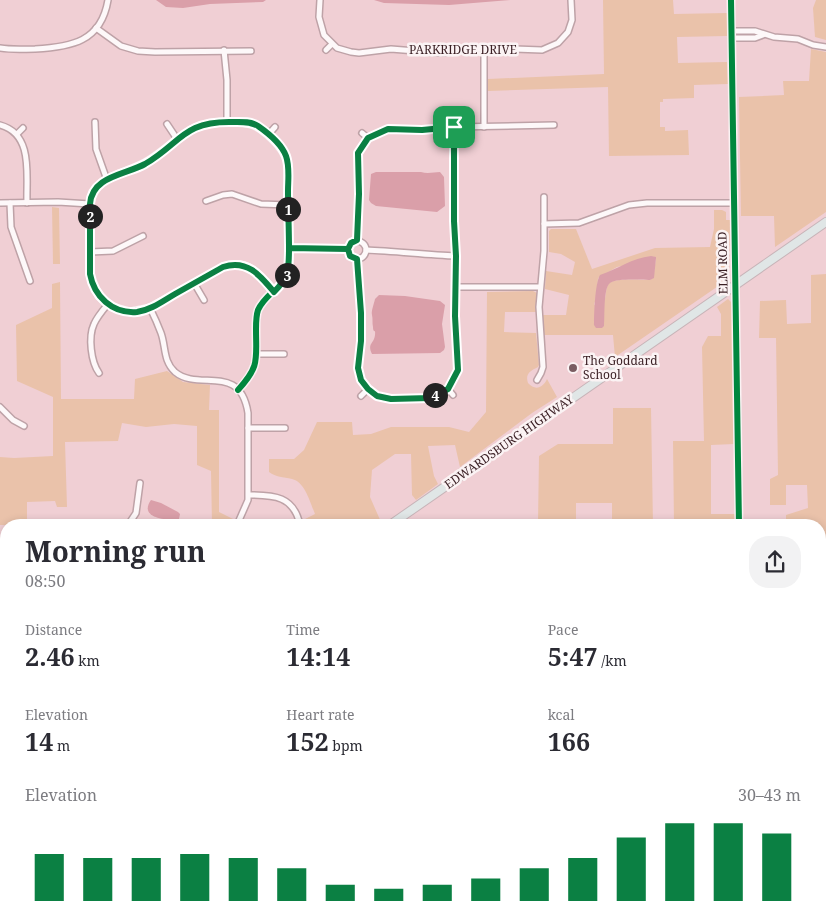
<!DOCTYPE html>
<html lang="en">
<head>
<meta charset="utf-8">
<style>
	:root { --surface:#fff; --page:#f2f2f3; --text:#2b2b33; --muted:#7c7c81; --accent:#0b8043 }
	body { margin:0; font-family:"Noto Serif",serif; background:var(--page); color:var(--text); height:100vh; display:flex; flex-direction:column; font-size:19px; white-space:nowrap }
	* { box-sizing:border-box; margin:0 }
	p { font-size:16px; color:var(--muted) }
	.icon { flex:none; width:28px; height:28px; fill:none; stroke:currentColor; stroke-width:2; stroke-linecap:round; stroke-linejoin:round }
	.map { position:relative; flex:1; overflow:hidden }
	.panel { position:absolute; left:0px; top:519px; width:826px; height:406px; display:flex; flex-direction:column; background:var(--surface); border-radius:20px 20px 0 0; box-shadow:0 2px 8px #0003 }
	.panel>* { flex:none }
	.pin { position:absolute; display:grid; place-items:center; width:42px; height:42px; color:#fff; margin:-21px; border-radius:10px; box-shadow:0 2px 8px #0006 }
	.km { position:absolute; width:25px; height:25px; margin:-12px; border-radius:50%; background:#222; color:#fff; font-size:14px; line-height:25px; text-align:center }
	.round { display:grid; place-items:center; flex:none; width:52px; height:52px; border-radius:20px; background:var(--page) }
	.head { display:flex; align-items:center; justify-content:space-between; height:85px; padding:0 25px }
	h1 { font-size:28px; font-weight:700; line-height:38px }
	.metrics { display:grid; grid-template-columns:repeat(3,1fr); gap:8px; height:85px; padding:5px 25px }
	.metrics div { display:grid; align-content:center }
	.metrics b { font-size:25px; font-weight:700 }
	.metrics small { font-size:14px; font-weight:400 }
	.metrics p { font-size:14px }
	.chart { height:140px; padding:10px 25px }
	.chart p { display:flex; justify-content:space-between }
	.chart svg { width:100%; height:90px; margin-top:5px; stroke:var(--accent); stroke-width:6 }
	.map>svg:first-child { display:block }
	.green { fill:#eac2aa; fill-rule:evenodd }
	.water { fill:#da9fa9 }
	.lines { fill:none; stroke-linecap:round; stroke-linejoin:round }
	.minor-casing { stroke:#bea2a7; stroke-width:8 }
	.tertiary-casing { stroke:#bea2a7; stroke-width:8 }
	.primary-casing { stroke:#c7b4b8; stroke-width:10 }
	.minor { stroke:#fdf8f9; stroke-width:5 }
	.tertiary { stroke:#fdf8f9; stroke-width:5.5 }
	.primary { stroke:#e0e6e6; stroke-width:8 }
	.cycleway-casing { stroke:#fbf3f4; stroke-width:9 }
	.cycleway { stroke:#00873e; stroke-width:6 }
	.route-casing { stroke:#fff; stroke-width:10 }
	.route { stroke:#0b8043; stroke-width:6 }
	.poi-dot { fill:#7a5d62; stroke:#fbf3f4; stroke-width:2 }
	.labels { text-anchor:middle; stroke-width:5; stroke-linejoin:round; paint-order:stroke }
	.street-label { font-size:12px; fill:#3a1f24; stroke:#fbf3f4 }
	.poi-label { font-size:12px; fill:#3a1f24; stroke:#fbf3f4; text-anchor:start }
</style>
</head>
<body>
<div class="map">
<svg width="826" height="924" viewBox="0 0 826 924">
	<rect width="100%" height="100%" fill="#f0cfd4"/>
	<g class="green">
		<polygon points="603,0 673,0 674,14 727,13 727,36 677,37 678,63 727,62 728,84 694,85 694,98 663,99 663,102 660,102 660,127 665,127 665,131 688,130 689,155 609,156 608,87 488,91 488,79 604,74"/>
		<polygon points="816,0 826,0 826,40 815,37 813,8"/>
		<polygon points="811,49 826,52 826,212 775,247 774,216 741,216 739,97 784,95 783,81 809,81"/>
		<polygon points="52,207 59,208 60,264 53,264"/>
		<path d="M714 210H722L726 212V220H730L729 276 727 280 615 357 613 335H543V315H566L569 295 545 289 546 271 572 275 575 262 561 254 549 252V231L551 229H576L592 269 655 248 710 247 714 229ZM656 259 653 278 650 280C641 280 616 278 609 283 606 287 606 294 605 299L594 305 597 294 598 278 617 267Z"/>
		<polygon points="826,274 826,573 822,573 820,525 786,525 786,515 808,508 807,485 786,485 786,505 770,505 770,479 778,475 776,338 759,338 760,301 786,300 787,324 811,323 811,275"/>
		<polygon points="60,282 61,399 134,399 135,379 167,371 183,382 210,385 209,410 219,410 219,512 235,520 232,525 212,525 211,471 197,465 197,426 174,424 146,427 122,423 118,441 65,442 67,507 57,507 55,501 27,502 27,525 0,525 0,457 14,458 53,456 53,397 17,381 16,325 52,308 52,284"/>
		<path d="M533 291 537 293 536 312H505L504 332 536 333 539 365 538 367C530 371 525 374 528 383 535 391 543 388 547 379L557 397 532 413 460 467 455 445 428 446 434 476 438 484 416 500 412 495 411 454H395L372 470 370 497 381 522 377 525H310L305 519 315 514C310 502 305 482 292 479 283 477 276 477 269 472V459H294L304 450 317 422H352L353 435 371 434 391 427H449L469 432 486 412 487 292Z"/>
		<polygon points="728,299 732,303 732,307 734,444 711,445 711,514 735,514 735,525 674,525 673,441 704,441 702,347 708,336 721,336 721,314 717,307"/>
		<polygon points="613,408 651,408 653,525 612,525 612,503 576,503 576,522 538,523 539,456 558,444 613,444"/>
		<rect x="0" y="616" width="6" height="110"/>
		<polygon points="6,808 6,919 12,919 13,924 0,924 0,812"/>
	</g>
	<g class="water">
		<polygon points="156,0 266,0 263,2 210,4 183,8 166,7"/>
		<polygon points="374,0 510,0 449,5 384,3"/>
		<path d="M376 172H421C428 174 434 172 440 172L444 177 445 206 437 212 376 206 371 203 369 200 371 174Z"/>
		<path d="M651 256 656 257V258L654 278 650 280C641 280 617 278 610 283 603 288 605 317 604 326L602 328H596L594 325C594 314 595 283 600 275 618 269 632 258 651 256Z"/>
		<path d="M379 295 405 296 440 301 445 305 442 324 445 347 444 350 440 353 372 354C367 343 374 344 375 335 376 328 373 334 373 327 372 323 373 319 372 315 371 311 374 304 375 299Z"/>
		<path d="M151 500 161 503 178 512 180 514 179 519C167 521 138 518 151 500Z"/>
	</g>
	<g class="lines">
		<defs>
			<g id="minor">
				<polyline points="320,0 319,17 324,35 337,48 351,52 359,53 391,49 440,53 491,48 542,50 558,43 568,32 572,20 571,0"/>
				<polyline points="96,28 121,46 138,51 155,52 251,51"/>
				<polyline points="731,31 755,31 774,37 798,39 813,45 826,47"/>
				<polyline points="732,38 755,38 763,35"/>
				<path d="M0 48C12 50 23 49 35 49 71 47 101 42 108 0"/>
				<polyline points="484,49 484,127"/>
				<polyline points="224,50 227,80 227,121"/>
				<polyline points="326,50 332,44"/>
				<polyline points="95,122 96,149 107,180"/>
				<polyline points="167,124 177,139"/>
				<path d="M0 125C34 134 26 176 27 203"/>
				<polyline points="362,133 368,138"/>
				<polyline points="17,134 23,128"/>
				<polyline points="268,135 275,127"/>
				<polyline points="368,138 388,129 422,130 454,127 554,125"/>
				<polyline points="206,201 223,195 232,194 261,204 288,205"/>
				<polyline points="0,203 58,202 90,204"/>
				<polyline points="10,203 11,227 30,281"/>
				<polyline points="544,224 579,223 629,205 647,203 733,203"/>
				<polyline points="357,240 359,194 358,153 368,138"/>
				<circle cx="357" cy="250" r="9"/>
				<polyline points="289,248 348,249"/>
				<path d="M366 250C396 251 426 255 456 256"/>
				<polyline points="90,252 113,251 143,236"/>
				<polyline points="357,259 361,313 361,341 358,368 361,380 368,389 377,395 391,399 430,398 448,389"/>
				<polyline points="194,283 204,300"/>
				<polyline points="456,287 540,287"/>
				<path d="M150 308C154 316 158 325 161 333 166 347 163 361 175 372 199 392 240 362 248 413V500L237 525"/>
				<polyline points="256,354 284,354"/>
				<path d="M99 373C91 362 88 337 94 324 97 317 103 310 108 304"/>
				<polyline points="537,380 541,373 543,367 539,307 544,251 544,197"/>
				<polyline points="448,389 458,370 455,316 456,256 454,221 455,168 454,127"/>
				<polyline points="448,389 453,395"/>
				<path d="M238 390C260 366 256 360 256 329 256 323 256 316 258 310 265 294 283 288 289 270L288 165C286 152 277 143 267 134 256 124 248 122 233 122 186 121 183 139 148 161 129 174 92 175 90 204V274L92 282 99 296 113 307 130 312 150 308 223 267C247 258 260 275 274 292"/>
				<polyline points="361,396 368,389"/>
				<polyline points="0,407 13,420 24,426"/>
				<polyline points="248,428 285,428"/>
				<path d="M249 495C274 495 294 496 300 525"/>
				<polyline points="128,525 136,513 140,483"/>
				<polyline points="820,753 826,753"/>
			</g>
			<g id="tertiary">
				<polyline points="731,0 739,525"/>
				<polyline points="820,577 826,576"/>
				<polyline points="0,580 6,580"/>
			</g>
			<g id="primary">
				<polyline points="390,525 826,222"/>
				<polyline points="0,797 6,793"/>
				<polyline points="256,919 261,924"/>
				<polyline points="266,919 271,924"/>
			</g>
		</defs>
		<use href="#minor" class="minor-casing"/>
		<use href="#tertiary" class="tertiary-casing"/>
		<use href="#primary" class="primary-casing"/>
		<use href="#minor" class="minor"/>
		<use href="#tertiary" class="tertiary"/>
		<use href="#primary" class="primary"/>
		<defs>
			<g id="cycleway">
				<polyline points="731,0 739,525"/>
				<path d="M238 390C260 366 256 360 256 329 256 323 256 316 258 310 265 294 283 288 289 270L288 165C286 152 277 143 267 134 256 124 248 122 233 122 186 121 183 139 148 161 129 174 92 175 90 204V274L92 282 99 296 113 307 130 312 150 308 223 267C247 258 260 275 274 292"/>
			</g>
		</defs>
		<use href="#cycleway" class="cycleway-casing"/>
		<use href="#cycleway" class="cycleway"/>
	</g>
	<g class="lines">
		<defs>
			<path id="route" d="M454 127 422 130 388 129 368 138 358 153 359 194 357 240 351 243 348 249 289 248C289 229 288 210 288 191 288 180 290 167 286 156 282 145 268 133 258 126 250 121 240 122 232 122 183 121 181 143 145 164 125 175 92 176 90 204V274C94 296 112 314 137 312 151 310 163 301 175 294 191 285 207 276 223 267 247 259 260 275 274 292 289 277 289 269 289 248L348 249 350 256 357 259 361 313V341L358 368 361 380 368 389 377 396 391 399 430 398 448 389 458 370 455 316 456 256 454 221V127"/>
		</defs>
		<use href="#route" class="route-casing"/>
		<use href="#route" class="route"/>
	</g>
	<circle class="poi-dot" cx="573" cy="368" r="5"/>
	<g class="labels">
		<g class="street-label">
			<text x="463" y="54">PARKRIDGE DRIVE</text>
			<text transform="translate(723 263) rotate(-91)" y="4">ELM ROAD</text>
			<text transform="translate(509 442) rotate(-35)" y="4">EDWARDSBURG HIGHWAY</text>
		</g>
		<g class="poi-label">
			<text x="583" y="365">The Goddard<tspan x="583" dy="14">School</tspan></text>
		</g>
	</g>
</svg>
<div class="pin" style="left:454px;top:127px;background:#1e9e55"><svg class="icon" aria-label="arrive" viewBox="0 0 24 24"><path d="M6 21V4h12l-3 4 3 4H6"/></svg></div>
<b class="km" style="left:288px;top:209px">1</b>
<b class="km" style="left:90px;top:216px">2</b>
<b class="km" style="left:287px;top:275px">3</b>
<b class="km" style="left:435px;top:395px">4</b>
<section class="panel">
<div class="head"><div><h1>Morning run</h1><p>08:50</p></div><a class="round"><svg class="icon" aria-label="share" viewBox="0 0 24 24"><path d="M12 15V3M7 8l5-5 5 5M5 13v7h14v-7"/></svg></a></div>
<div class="metrics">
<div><p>Distance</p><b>2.46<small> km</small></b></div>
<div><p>Time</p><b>14:14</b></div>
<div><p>Pace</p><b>5:47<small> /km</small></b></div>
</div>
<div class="metrics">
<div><p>Elevation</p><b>14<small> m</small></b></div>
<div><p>Heart rate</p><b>152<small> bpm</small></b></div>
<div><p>kcal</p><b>166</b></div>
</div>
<div class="chart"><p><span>Elevation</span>30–43 m</p>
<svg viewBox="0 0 160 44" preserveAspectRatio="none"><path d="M5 44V21M15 44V23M25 44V23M35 44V21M45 44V23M55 44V28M65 44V36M75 44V38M85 44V36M95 44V33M105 44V28M115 44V23M125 44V13M135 44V6M145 44V6M155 44V11"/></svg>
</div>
</section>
</div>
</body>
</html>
